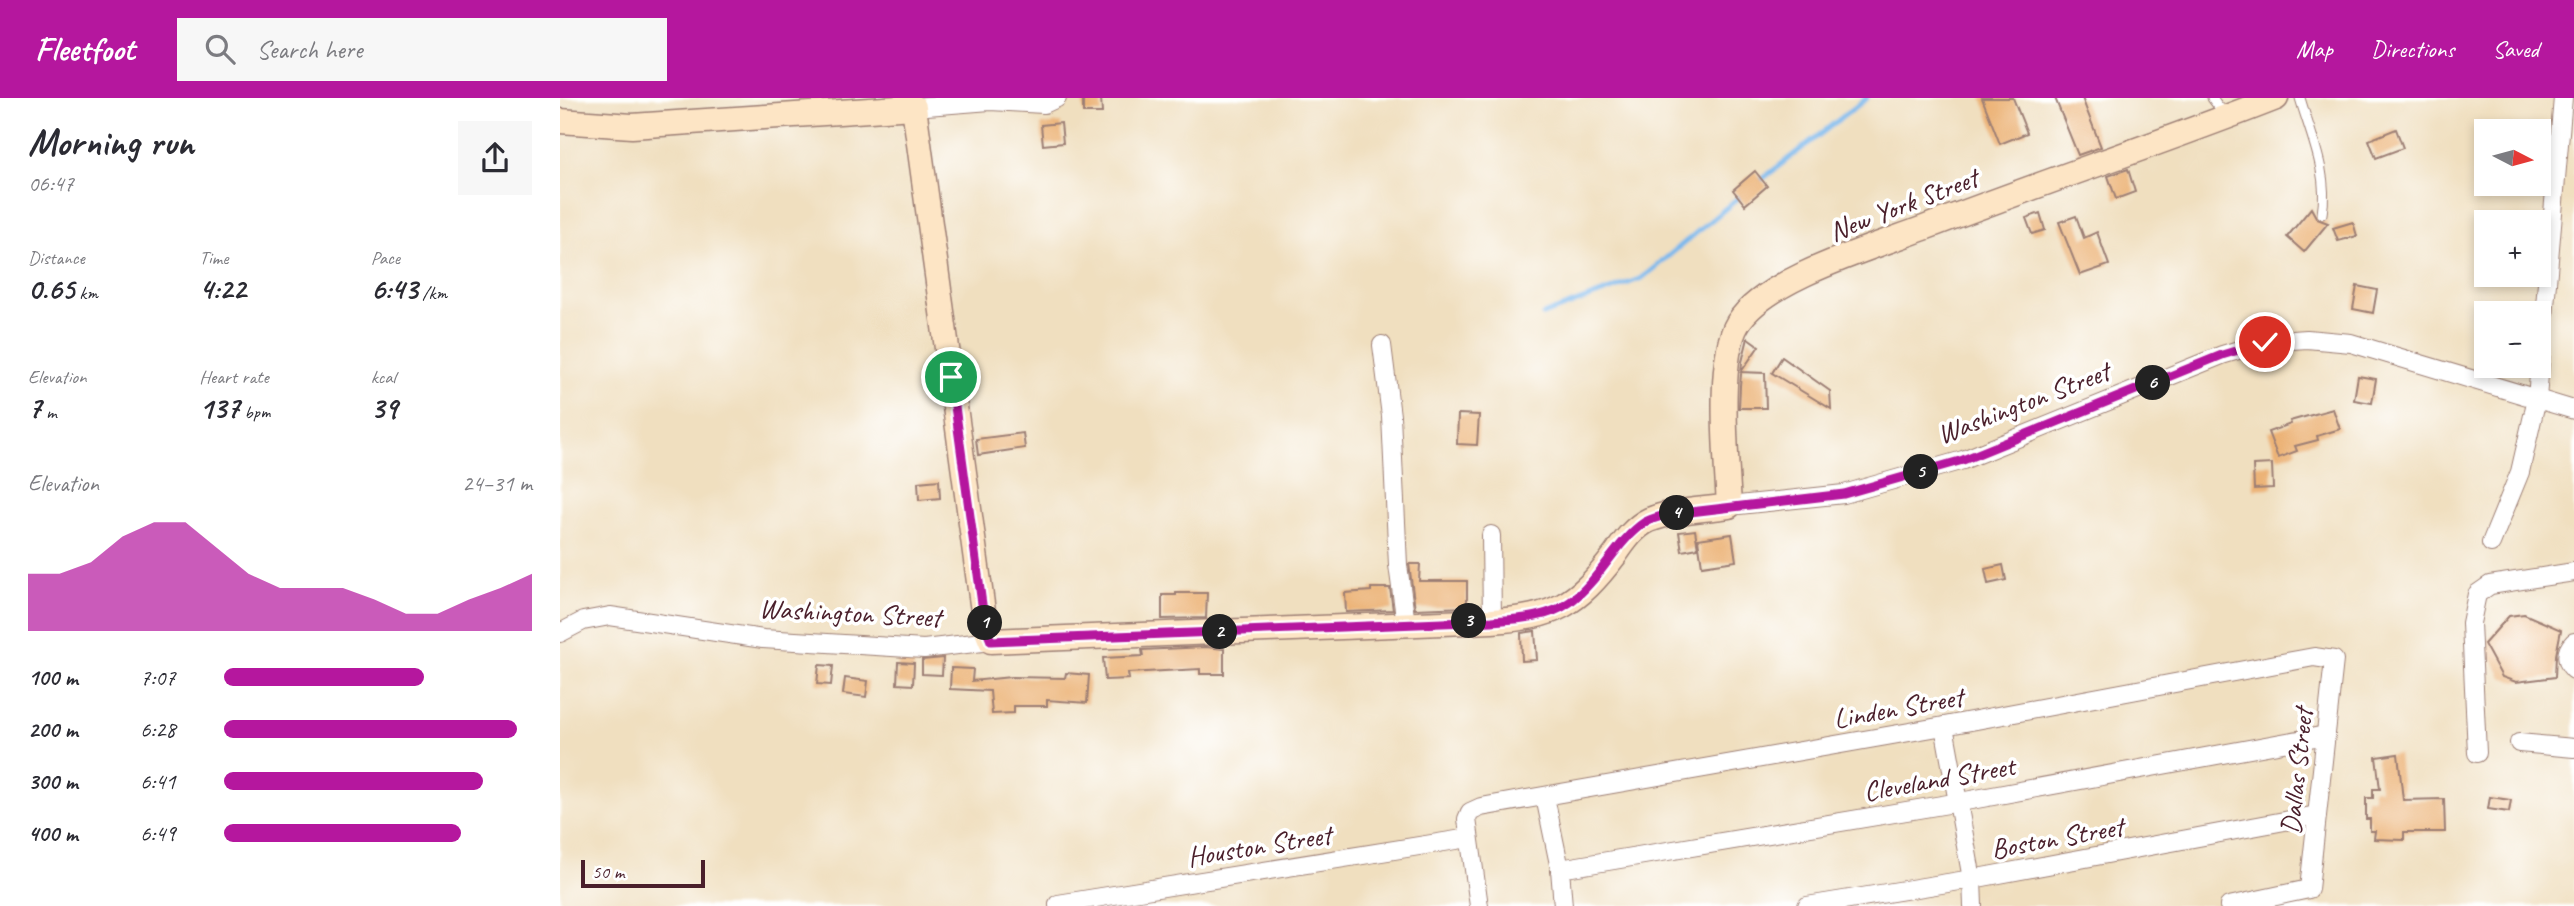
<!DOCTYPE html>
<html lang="en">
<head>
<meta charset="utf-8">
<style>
	:root { --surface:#fff; --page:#f7f7f7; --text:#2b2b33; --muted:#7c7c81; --accent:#b5179e }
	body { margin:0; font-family:Caveat,sans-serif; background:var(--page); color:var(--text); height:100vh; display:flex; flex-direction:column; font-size:26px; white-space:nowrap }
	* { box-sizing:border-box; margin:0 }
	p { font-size:23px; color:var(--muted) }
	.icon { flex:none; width:38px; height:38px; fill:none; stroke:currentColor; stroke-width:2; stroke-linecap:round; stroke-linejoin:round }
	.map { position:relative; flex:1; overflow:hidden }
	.sheet { display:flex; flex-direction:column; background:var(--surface); width:560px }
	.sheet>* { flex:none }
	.needle { width:46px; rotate:96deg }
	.buttons { position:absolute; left:1914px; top:21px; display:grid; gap:14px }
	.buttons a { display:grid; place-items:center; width:77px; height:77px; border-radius:0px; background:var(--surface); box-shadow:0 4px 10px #0003; font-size:35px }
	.scale { position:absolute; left:21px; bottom:18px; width:124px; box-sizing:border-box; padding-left:7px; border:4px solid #4a1f2b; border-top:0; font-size:19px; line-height:24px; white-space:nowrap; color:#4a1f2b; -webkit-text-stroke:5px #fff; paint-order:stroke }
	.pin { position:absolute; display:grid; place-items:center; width:60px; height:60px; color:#fff; margin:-30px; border:4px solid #fff; border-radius:50%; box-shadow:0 2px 7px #0007 }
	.km { position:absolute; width:35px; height:35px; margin:-18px; border-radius:50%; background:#222; color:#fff; font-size:19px; line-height:35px; text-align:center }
	.round { display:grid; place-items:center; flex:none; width:74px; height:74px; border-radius:0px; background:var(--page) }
	.summary { display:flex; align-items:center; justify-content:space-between; height:119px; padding:0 28px }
	h1 { font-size:38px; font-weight:700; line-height:52px }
	.figures { display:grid; grid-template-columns:repeat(3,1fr); gap:10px; height:119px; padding:7px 28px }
	.figures div { display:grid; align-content:center }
	.figures b { font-size:30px; font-weight:700 }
	.figures small { font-size:19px; font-weight:400 }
	.figures p { font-size:19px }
	.chart { height:196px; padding:14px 28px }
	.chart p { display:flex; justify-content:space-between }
	.chart svg { width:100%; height:126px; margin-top:7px; fill:var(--accent); opacity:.7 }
	ul { padding:0 28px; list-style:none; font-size:23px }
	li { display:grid; grid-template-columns:112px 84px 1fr; align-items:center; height:52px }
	li i { height:18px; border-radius:9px; background:var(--accent) }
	header { display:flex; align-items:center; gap:42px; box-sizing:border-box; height:98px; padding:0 35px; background:var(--accent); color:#fff }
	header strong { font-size:33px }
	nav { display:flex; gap:38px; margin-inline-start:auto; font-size:24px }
	.search { width:490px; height:63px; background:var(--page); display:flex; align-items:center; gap:18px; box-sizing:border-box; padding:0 24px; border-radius:0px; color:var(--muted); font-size:26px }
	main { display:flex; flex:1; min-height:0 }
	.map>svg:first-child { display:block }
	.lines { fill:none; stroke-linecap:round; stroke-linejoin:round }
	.stream { stroke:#79b8ed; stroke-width:5 }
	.building { fill:#ecb377 }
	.lane-casing { stroke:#9d7f75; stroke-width:11 }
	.street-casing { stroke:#9d7f75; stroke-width:20 }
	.secondary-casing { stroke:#9d7f75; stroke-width:27 }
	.lane { stroke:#fff; stroke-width:9 }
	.street { stroke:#fff; stroke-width:18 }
	.secondary { stroke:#fde5c5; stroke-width:24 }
	.route-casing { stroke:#fff; stroke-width:14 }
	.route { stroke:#b5179e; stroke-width:9 }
	.labels { text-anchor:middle; stroke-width:7; stroke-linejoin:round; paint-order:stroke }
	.street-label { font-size:28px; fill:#4a1f2b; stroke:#fff }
</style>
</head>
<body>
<header>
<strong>Fleetfoot</strong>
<div class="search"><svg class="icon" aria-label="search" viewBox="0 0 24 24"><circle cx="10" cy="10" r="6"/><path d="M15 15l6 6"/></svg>Search here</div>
<nav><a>Map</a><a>Directions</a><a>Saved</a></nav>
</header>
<main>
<section class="sheet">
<div class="summary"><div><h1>Morning run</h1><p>06:47</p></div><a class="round"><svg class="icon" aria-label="share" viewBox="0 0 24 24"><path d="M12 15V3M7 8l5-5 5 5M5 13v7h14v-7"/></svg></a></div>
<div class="figures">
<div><p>Distance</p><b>0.65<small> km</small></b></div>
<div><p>Time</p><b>4:22</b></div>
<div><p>Pace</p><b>6:43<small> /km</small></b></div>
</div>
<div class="figures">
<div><p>Elevation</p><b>7<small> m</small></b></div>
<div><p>Heart rate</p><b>137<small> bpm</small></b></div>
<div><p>kcal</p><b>39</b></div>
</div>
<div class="chart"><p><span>Elevation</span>24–31 m</p>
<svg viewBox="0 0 160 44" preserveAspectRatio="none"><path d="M0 44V24L10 24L20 20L30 11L40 6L50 6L60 15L70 24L80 29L90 29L100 29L110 33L120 38L130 38L140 33L150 29L160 24V44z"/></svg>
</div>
<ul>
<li><b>100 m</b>7:07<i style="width:65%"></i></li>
<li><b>200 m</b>6:28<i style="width:95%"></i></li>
<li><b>300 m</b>6:41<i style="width:84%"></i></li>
<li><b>400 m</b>6:49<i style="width:77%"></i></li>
</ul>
</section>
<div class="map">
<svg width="2014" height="808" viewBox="0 0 2014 808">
	<rect width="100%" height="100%" fill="#fff"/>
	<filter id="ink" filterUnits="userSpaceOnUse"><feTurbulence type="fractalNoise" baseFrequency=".0143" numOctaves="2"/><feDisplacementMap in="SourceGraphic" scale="14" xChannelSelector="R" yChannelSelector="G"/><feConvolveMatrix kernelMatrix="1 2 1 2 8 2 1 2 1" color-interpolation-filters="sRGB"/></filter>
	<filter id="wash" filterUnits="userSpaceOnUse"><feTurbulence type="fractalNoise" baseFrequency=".00686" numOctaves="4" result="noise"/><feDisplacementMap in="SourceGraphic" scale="28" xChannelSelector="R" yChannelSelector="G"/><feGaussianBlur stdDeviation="1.57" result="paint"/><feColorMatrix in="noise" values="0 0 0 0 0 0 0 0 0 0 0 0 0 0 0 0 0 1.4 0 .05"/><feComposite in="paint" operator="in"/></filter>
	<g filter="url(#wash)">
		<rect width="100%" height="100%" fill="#f0dfbf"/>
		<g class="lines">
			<g class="stream">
				<polyline points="1197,85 1307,0"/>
				<polyline points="983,217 1082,180 1184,95"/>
			</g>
		</g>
		<g id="blocks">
			<g class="building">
				<polygon points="523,0 541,0 542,15 523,15"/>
				<polygon points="1422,0 1453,0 1467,35 1440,46"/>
				<polygon points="1495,0 1522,0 1541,49 1518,57"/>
				<polygon points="501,25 503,45 483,47 481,27"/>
				<polygon points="1836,31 1843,50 1816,60 1809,42"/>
				<polygon points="1568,71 1575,94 1556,101 1548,78"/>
				<polygon points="1195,73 1207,88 1185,107 1173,92"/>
				<polygon points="1751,110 1757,121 1768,125 1744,154 1727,139"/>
				<polygon points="1480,115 1485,132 1472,136 1466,120"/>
				<polygon points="1516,118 1524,140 1537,134 1549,167 1520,177 1499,124"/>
				<polygon points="1793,124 1797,138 1778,143 1773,130"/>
				<polygon points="1797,188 1817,192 1813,215 1793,211"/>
				<polygon points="1188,240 1199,248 1181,274 1205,275 1206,310 1179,310 1180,288 1182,264"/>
				<polygon points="1222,259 1270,293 1271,311 1212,275"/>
				<polygon points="1798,278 1816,281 1812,305 1794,302"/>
				<polygon points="1773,311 1780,331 1757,338 1758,342 1735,348 1737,353 1718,360 1708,334 1731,326 1730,323"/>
				<polygon points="898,316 919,317 917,347 897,346"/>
				<polygon points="463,335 465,350 418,357 416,341"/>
				<polygon points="1712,366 1713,390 1694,391 1693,367"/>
				<polygon points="379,382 380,400 359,402 358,384"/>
				<polygon points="1135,432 1138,450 1122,453 1119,434"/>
				<polygon points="1172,436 1176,463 1142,468 1138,441"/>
				<polygon points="849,466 860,466 859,483 907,483 907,509 855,511"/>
				<polygon points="1443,467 1446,482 1428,486 1425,471"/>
				<polygon points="811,490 830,490 833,512 786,514 785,495 811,493"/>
				<polygon points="616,495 647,495 646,520 602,521 602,497 616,497"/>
				<polygon points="1964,516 2001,532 1996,557 1995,579 1956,584 1942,579 1924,546 1949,518"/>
				<polygon points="975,533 977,562 962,563 961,535"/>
				<polygon points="646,549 664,551 664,576 640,576 640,571 568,575 569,581 545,582 543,560 583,558 582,552"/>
				<polygon points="383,560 382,577 362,576 362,562"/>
				<polygon points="338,564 354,565 353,587 337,586"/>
				<polygon points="259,567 273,568 271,587 257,586"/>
				<polygon points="391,570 413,571 412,583 451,579 505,580 506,575 529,577 527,605 487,602 487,608 454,608 454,615 432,616 430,593 390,591"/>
				<polygon points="285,580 308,583 306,599 283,596"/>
				<polygon points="1838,656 1843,702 1884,701 1885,734 1844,734 1844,742 1814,741 1815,733 1810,733 1810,721 1806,721 1806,700 1813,700 1813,691 1820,691 1816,659"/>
				<polygon points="1930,699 1951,702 1949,714 1928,711"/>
			</g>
		</g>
	</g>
	<g filter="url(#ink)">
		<use href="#blocks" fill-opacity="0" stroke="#9d7f75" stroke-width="2"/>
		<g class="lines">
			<defs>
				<g id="lane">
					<polyline points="1652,0 1666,18"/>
					<path d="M1740 0C1751 38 1769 76 1762 116"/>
				</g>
				<g id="street">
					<polyline points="354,9 430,3 484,6 497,0"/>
					<polyline points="822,247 831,318 838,467 846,526"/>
					<polyline points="1169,408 1284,396 1403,362 1662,257 1705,244 1747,241 1791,245 2014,312"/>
					<polyline points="931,437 932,523"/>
					<polyline points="1931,445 1960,374 1977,300 2003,0"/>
					<polyline points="0,535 23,523 50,518 203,541 364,551 431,543"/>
					<path d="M2014 544C2005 553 2005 563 2014 572"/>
					<polyline points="1384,628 1412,781 1413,808"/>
					<polyline points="1959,645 2014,650"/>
					<polyline points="1917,655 1911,525 1917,496 1930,487 2014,474"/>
					<polyline points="985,699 1000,771 1003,808"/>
					<polyline points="1000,771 1400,704 1766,637"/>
					<polyline points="498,808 498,806 909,740"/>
					<polyline points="919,808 907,721 910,714 921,709 1384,628 1754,559 1774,562 1749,791 1669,808"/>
					<polyline points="1247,808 1412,781 1757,717"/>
				</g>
				<path id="secondary" d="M0 23 72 28 354 9 425 528 431 543 932 523C995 519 1016 508 1055 457 1064 444 1074 429 1089 422 1113 412 1144 412 1169 408 1167 365 1156 260 1178 225 1206 180 1314 149 1364 130 1480 85 1599 46 1716 0"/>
			</defs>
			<use href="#lane" class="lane-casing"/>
			<use href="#street" class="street-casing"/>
			<use href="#secondary" class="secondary-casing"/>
			<use href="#lane" class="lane"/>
			<use href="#street" class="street"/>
			<use href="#secondary" class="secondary"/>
		</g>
	</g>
	<g class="lines" filter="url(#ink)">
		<defs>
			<path id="route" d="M391 279 425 528 431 543 932 523C958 521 988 520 1010 504 1040 482 1056 443 1085 424 1091 421 1099 419 1105 417L1284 396 1403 362 1662 257 1705 244"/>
		</defs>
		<use href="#route" class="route-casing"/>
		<use href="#route" class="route"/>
	</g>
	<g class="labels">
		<g class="street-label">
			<text transform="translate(1343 106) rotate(-21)" y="10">New York Street</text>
			<text transform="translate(1463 304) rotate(-21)" y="10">Washington Street</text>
			<text transform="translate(290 514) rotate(3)" y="10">Washington Street</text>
			<text transform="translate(1338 609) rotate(-10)" y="10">Linden Street</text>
			<text transform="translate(1736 673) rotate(-84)" y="10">Dallas Street</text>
			<text transform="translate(1379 680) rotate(-10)" y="10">Cleveland Street</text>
			<text transform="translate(1497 739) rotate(-10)" y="10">Boston Street</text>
			<text transform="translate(699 747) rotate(-9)" y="10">Houston Street</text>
		</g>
	</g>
</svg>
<div class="buttons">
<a><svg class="needle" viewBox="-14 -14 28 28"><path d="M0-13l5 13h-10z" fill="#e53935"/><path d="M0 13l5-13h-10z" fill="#7c7c81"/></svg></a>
<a>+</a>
<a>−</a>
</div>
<div class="scale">50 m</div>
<div class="pin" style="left:391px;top:279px;background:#1e9e55"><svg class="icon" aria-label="arrive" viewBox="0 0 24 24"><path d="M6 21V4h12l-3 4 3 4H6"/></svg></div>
<div class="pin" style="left:1705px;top:244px;background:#d93025"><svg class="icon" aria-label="check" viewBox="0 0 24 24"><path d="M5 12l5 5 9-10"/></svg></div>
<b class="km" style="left:425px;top:525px">1</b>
<b class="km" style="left:660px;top:534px">2</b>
<b class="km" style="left:909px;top:523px">3</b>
<b class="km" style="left:1117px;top:415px">4</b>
<b class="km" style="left:1361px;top:374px">5</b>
<b class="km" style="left:1593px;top:285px">6</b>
</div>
</main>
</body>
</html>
